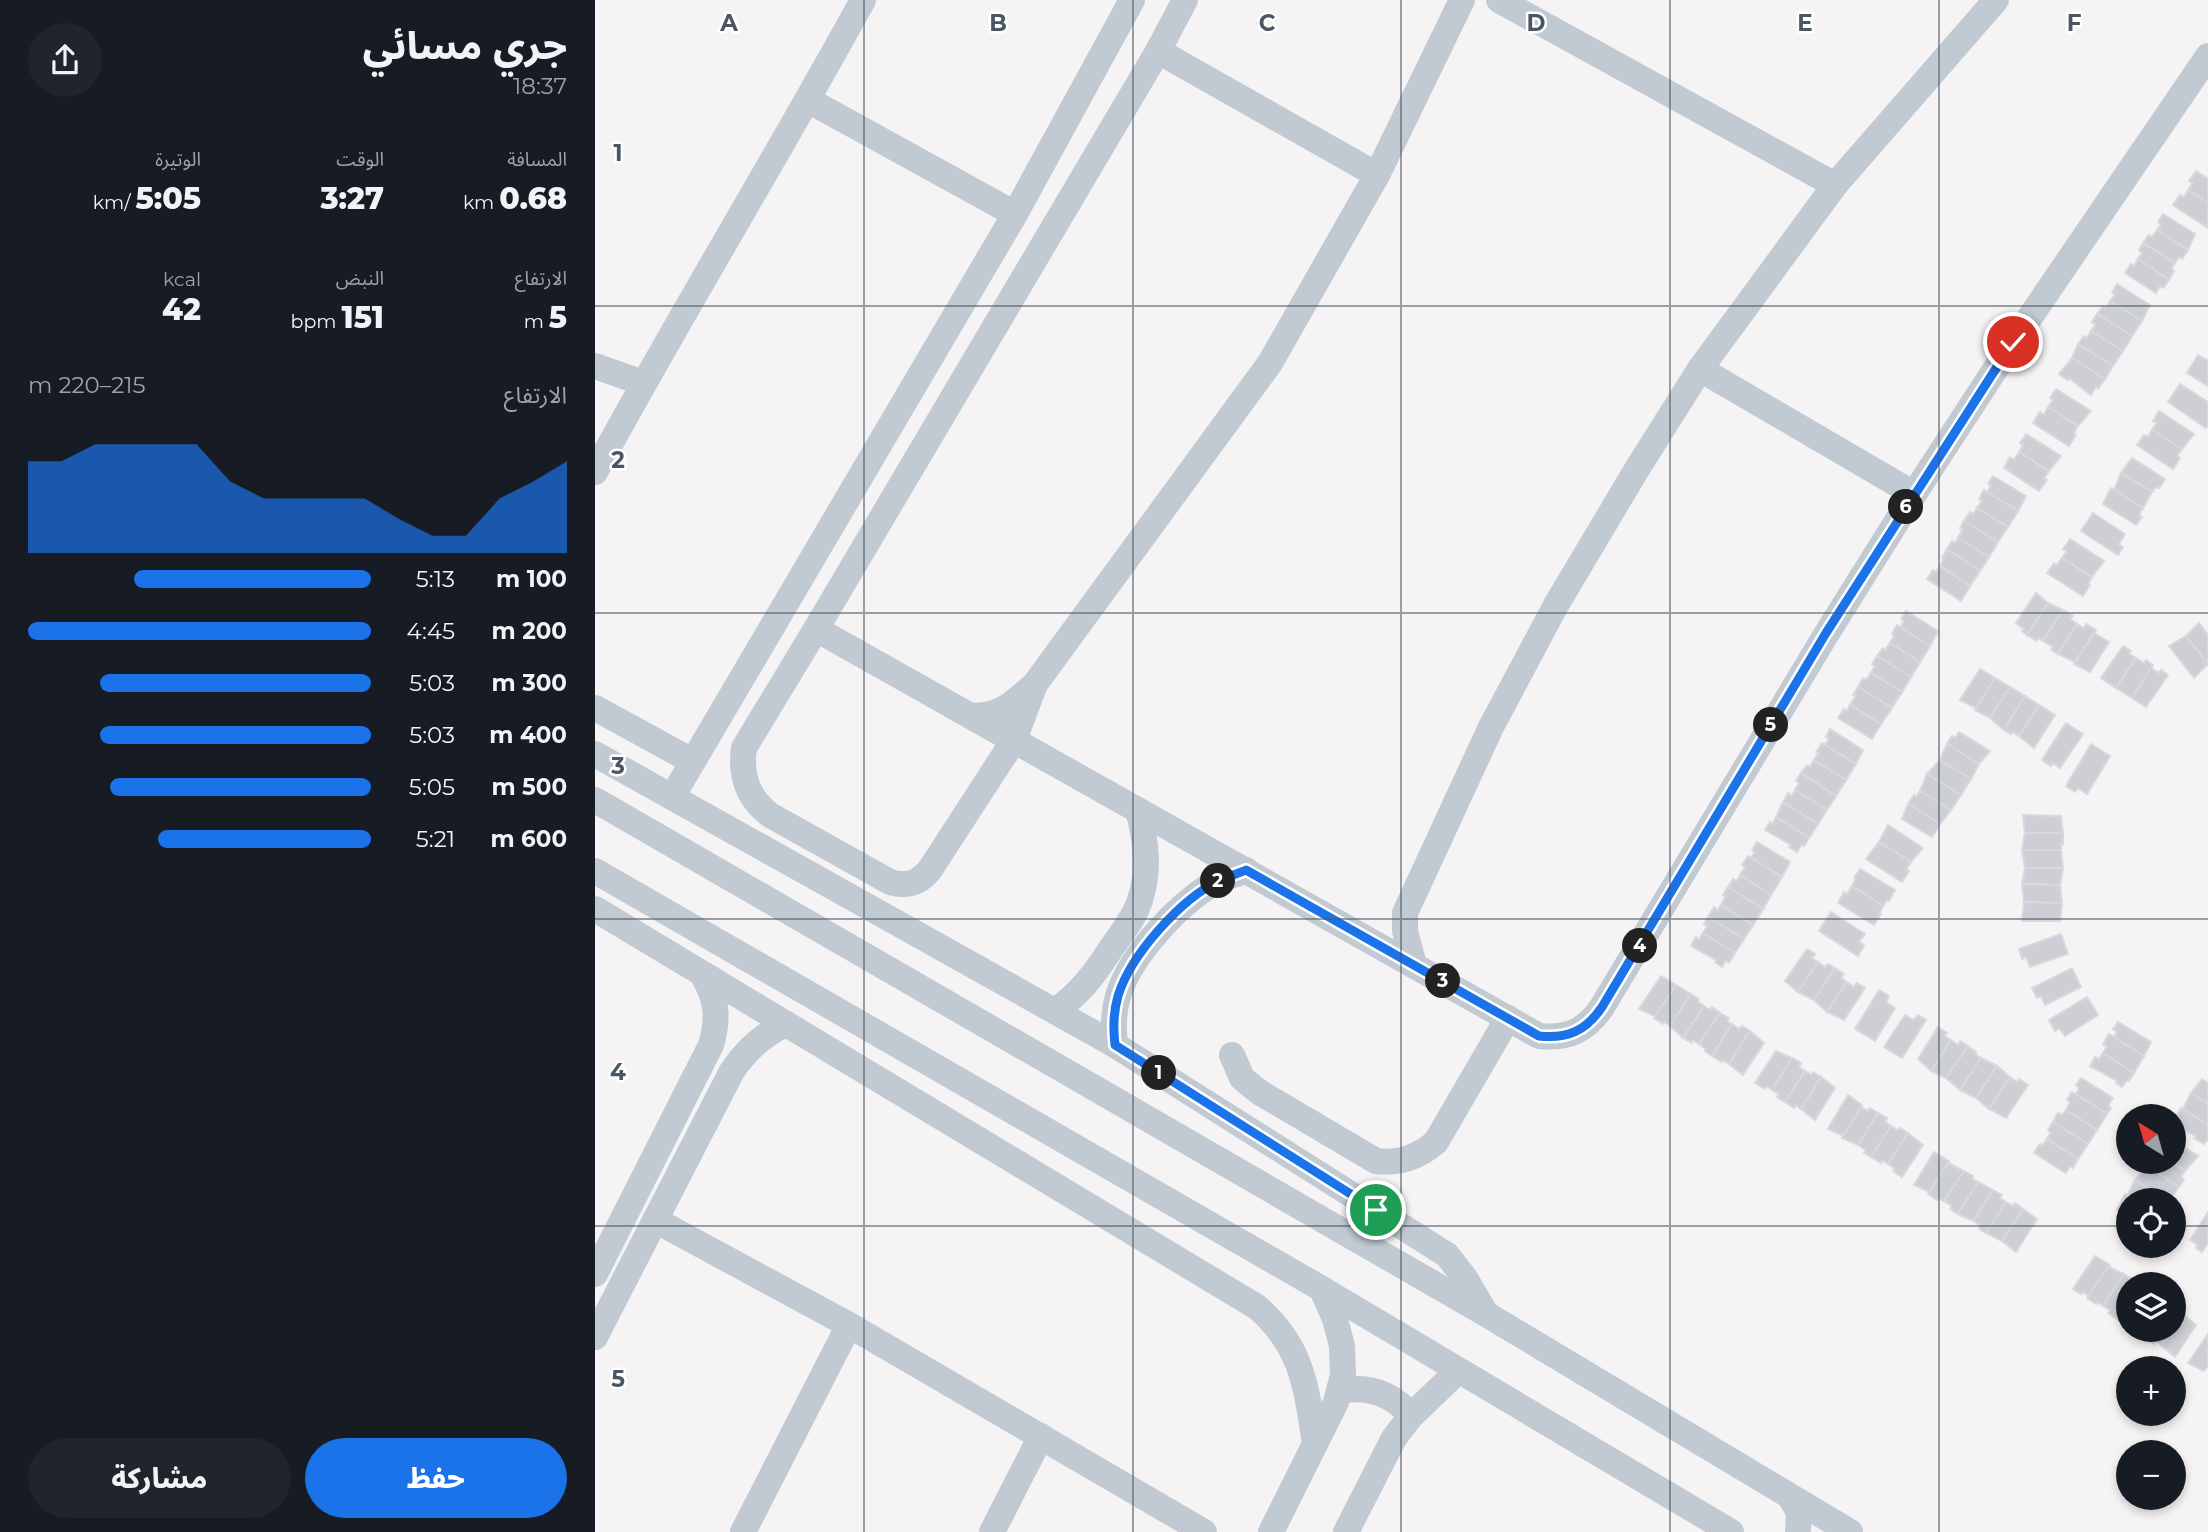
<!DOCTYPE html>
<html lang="ar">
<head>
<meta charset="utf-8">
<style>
	:root { --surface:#171b24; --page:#20242c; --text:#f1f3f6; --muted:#9ea1a6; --accent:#1a73e8 }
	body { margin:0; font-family:Montserrat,"Noto Sans Arabic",sans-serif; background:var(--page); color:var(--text); direction:rtl; height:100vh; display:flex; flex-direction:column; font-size:26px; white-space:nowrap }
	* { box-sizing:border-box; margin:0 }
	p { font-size:23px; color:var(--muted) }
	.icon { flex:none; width:38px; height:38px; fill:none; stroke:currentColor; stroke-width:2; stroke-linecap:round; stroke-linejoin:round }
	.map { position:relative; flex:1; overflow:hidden; direction:ltr }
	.drawer { display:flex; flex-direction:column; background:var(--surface); width:595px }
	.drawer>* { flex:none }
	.needle { width:46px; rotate:323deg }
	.tools { position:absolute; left:1521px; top:1104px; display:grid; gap:14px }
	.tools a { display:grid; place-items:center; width:70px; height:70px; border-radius:50%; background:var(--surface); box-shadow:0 4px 10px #0003; font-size:35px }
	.pin { position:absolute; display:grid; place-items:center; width:60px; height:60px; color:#fff; margin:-30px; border:4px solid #fff; border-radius:50%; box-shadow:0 2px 7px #0007 }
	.km { position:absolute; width:35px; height:35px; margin:-18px; border-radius:50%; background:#222; color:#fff; font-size:19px; line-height:35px; text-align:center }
	.round { display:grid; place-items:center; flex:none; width:74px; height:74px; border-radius:37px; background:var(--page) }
	.overview { display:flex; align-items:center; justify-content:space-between; height:119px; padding:0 28px }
	h1 { font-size:38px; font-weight:800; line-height:52px }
	.stats { display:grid; grid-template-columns:repeat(3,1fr); gap:10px; height:119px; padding:7px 28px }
	.stats div { display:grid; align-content:center }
	.stats b { font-size:30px; font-weight:800 }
	.stats small { font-size:19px; font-weight:400 }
	.stats p { font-size:19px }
	.chart { height:196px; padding:14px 28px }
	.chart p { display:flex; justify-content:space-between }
	.chart svg { width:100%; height:126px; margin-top:7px; fill:var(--accent); opacity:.7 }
	.primary-button { display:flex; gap:14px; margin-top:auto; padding:14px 28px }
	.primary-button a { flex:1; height:80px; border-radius:42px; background:var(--accent); color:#fff; font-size:28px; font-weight:800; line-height:80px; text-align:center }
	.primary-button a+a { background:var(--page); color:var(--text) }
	ul { padding:0 28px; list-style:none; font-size:23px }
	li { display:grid; grid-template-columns:112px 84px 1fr; align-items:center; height:52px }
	li i { height:18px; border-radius:9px; background:var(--accent) }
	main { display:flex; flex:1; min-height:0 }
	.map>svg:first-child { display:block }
	.building { fill:#cdcfd5; stroke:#d7d9de; stroke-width:2 }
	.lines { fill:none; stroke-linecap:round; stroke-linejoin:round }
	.minor { stroke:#c1cad2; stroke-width:26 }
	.route-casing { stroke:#fff; stroke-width:14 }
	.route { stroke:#1a73e8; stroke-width:9 }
	.grid { fill:none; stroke:#4a5661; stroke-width:2; stroke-opacity:0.55 }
	.grid-label { font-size:23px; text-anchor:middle; font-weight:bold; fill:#4a5661; stroke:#fff; stroke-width:5; stroke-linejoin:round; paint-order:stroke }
</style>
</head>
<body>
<main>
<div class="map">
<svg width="1613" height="1532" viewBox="0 0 1613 1532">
	<rect width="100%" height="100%" fill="#f5f3f3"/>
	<g class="building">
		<polygon points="1601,171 1613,179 1613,203 1593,190 1598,183 1594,181"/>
		<polygon points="1593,190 1613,203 1613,228 1578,205 1585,195 1589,197"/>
		<polygon points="1568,214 1600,234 1593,250 1562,230 1566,224 1563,222"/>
		<polygon points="1562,230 1593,250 1587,259 1584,257 1580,263 1548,243 1554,235 1557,237"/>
		<polygon points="1548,243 1580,263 1576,269 1579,271 1574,280 1543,259 1547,253 1544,250"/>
		<polygon points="1543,259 1574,280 1568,288 1565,286 1561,293 1530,273 1536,264 1539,266"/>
		<polygon points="1522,284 1555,305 1547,321 1515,301 1520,295 1517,293"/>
		<polygon points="1515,301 1547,321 1537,336 1502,314 1508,306 1511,308"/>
		<polygon points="1502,314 1537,336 1528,351 1496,331 1501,324 1497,322"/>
		<polygon points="1496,331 1528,351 1518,366 1483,344 1489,336 1492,338"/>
		<polygon points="1483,344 1518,366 1510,379 1477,358"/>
		<polygon points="1603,355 1613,361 1613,386 1592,373"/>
		<polygon points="1477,358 1510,379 1503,389 1501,387 1496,395 1474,378 1473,380 1464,374"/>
		<polygon points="1585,384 1613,402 1613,425 1611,428 1573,402"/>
		<polygon points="1461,389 1496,411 1483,426 1453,407 1458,400 1455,398"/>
		<polygon points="1453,407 1483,426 1479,433 1481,435 1474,446 1438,423 1445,412 1449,415"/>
		<polygon points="1564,411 1599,434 1587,449 1557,430 1562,423 1558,421"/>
		<polygon points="1557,430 1587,449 1582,456 1585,458 1578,469 1542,445 1549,435 1553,437"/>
		<polygon points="1431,434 1466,456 1454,471 1424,452 1428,445 1425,443"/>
		<polygon points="1424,452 1454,471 1449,478 1452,480 1444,491 1409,468 1415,457 1419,460"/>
		<polygon points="1537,458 1570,479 1564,488 1561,487 1557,492 1526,473"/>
		<polygon points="1526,473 1557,492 1548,508 1519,490"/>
		<polygon points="1398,476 1431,496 1423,511 1392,492 1396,486 1393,484"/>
		<polygon points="1516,488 1548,508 1544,515 1547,517 1541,525 1508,504"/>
		<polygon points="1389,490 1423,511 1413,527 1382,508 1387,500 1384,499"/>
		<polygon points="1382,508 1413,527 1403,542 1369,521 1375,512 1378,514"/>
		<polygon points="1498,513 1530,534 1524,544 1528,547 1523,555 1486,531"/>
		<polygon points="1369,521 1403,542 1394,557 1363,538 1368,529 1365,528"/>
		<polygon points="1363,538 1394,557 1385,571 1352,549 1357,541 1360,543"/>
		<polygon points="1475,539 1509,561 1497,577 1467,558 1472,551 1468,549"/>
		<polygon points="1352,549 1385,571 1375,586 1345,566 1349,559 1347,558"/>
		<polygon points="1467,558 1497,577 1493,584 1495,585 1488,596 1452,573 1459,563 1462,565"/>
		<polygon points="1345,566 1375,586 1366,601 1332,579 1338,570 1341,572"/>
		<polygon points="1441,593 1453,603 1432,635 1427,631 1429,629 1421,623"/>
		<polygon points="1453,603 1468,610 1448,641 1443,638 1442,641 1432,635"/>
		<polygon points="1468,610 1478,616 1475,619 1482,624 1463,654 1456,650 1458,647 1448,641"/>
		<polygon points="1311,611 1343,631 1335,646 1305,628 1309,621 1306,619"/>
		<polygon points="1604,623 1613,635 1613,664 1591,636"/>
		<polygon points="1482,624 1489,628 1491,624 1501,630 1480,662 1463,654"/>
		<polygon points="1302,625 1335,646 1325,662 1295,643 1299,636 1297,634"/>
		<polygon points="1499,633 1514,642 1495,672 1479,664"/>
		<polygon points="1591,636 1613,664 1599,678 1574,646"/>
		<polygon points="1295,643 1325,662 1316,677 1282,656 1288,648 1290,650"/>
		<polygon points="1528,646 1536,651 1534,654 1541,658 1521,688 1506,678"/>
		<polygon points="1282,656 1316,677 1307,692 1276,673 1280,666 1277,664"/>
		<polygon points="1541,658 1549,663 1551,660 1558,665 1537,698 1521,688"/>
		<polygon points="1556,668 1564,673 1566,670 1573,675 1551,707 1537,698"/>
		<polygon points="1385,669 1400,678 1381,708 1365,700"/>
		<polygon points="1276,673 1307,692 1297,708 1263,687 1268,678 1271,680"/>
		<polygon points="1400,678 1415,687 1395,718 1380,710"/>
		<polygon points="1263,687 1297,708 1286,724 1255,705 1261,696 1258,695"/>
		<polygon points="1415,687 1430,696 1409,730 1395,718"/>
		<polygon points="1430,696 1444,705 1424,736 1417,732 1416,734 1409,730"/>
		<polygon points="1255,705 1286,724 1277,739 1243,718 1249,709 1252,711"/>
		<polygon points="1444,705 1460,715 1439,748 1424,736"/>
		<polygon points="1471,723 1488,734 1465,768 1458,763 1456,766 1447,760"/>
		<polygon points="1235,729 1268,750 1261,764 1230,745 1234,739 1231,737"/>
		<polygon points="1364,732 1395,751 1384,764 1352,744 1357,736 1360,738"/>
		<polygon points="1227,743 1261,764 1251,780 1219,760 1224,753 1221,752"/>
		<polygon points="1352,744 1384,764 1376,779 1345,760"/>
		<polygon points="1496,744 1515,756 1492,794 1483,788 1480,792 1471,786"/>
		<polygon points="1219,760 1251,780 1241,796 1206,773 1212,765 1215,767"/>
		<polygon points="1345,760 1376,779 1366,795 1332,774"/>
		<polygon points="1206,773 1241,796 1232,810 1200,790 1204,783 1201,781"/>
		<polygon points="1332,774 1366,795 1356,810 1325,791"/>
		<polygon points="1200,790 1232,810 1223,824 1188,802 1193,793 1197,796"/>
		<polygon points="1325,791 1356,810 1345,824 1313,804 1319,795 1321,797"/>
		<polygon points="1188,802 1223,824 1214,838 1181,817"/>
		<polygon points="1313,804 1345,824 1337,837 1307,819"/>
		<polygon points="1428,815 1466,816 1468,833 1430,833"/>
		<polygon points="1181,817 1214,838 1209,846 1207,844 1202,852 1194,847 1196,845 1170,830 1175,822 1178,824"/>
		<polygon points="1293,825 1328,848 1316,862 1284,842"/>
		<polygon points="1430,833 1468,833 1468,844 1466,844 1466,850 1427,850"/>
		<polygon points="1162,842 1195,862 1187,877 1156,858 1160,852 1157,850"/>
		<polygon points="1284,842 1316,862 1311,870 1314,871 1307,882 1271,859"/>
		<polygon points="1427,850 1466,850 1468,868 1430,868"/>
		<polygon points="1153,856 1187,877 1176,895 1145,875 1150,867 1147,865"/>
		<polygon points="1430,868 1468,868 1465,885 1427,884"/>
		<polygon points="1265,869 1300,890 1294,901 1292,900 1288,906 1257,886 1261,879 1259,878"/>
		<polygon points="1145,875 1176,895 1168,909 1133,887 1138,879 1142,881"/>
		<polygon points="1427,884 1465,885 1467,903 1429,902"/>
		<polygon points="1257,886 1288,906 1284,913 1286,914 1279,925 1243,903 1249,892 1252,894"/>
		<polygon points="1133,887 1168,909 1158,925 1126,905 1131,896 1128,895"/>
		<polygon points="1429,902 1467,903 1465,921 1427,921"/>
		<polygon points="1126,905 1158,925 1149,939 1113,917 1119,907 1123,910"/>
		<polygon points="1236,912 1270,934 1264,942 1269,945 1263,956 1224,931"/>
		<polygon points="1113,917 1149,939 1140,953 1108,933 1112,926 1109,924"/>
		<polygon points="1108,933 1140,953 1134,963 1131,961 1127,967 1120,962 1121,960 1096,946 1101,937 1104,939"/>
		<polygon points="1466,934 1473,954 1435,967 1431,957 1427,959 1424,949"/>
		<polygon points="1212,949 1220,954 1217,958 1223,962 1203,992 1190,981"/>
		<polygon points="1223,962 1230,967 1233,964 1240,968 1219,1000 1203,992"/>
		<polygon points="1240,968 1249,974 1246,978 1252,982 1232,1012 1219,1000"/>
		<polygon points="1477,968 1486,987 1450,1005 1446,996 1442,998 1437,988"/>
		<polygon points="1066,976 1081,985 1060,1016 1044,1009"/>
		<polygon points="1252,982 1259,987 1262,983 1270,988 1249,1020 1232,1012"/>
		<polygon points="1081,985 1096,994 1075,1026 1070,1022 1068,1024 1059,1018"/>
		<polygon points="1284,990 1294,996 1291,1002 1300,1008 1280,1041 1260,1029"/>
		<polygon points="1096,994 1104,999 1103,1002 1109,1006 1088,1038 1075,1026"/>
		<polygon points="1492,997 1503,1015 1470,1036 1464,1028 1460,1031 1454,1020"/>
		<polygon points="1109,1006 1115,1010 1117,1007 1125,1013 1104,1044 1098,1040 1097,1043 1088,1038"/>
		<polygon points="1125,1013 1134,1018 1132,1021 1137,1024 1117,1056 1110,1051 1111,1049 1104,1044"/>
		<polygon points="1310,1015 1319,1020 1323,1015 1331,1020 1307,1058 1289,1047"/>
		<polygon points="1523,1022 1556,1042 1549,1056 1519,1037 1522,1032 1518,1029"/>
		<polygon points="1137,1024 1144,1029 1147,1026 1155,1031 1134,1064 1128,1060 1127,1062 1117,1056"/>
		<polygon points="1343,1027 1352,1033 1349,1036 1356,1040 1336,1071 1323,1059"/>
		<polygon points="1155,1031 1169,1043 1148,1075 1134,1064"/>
		<polygon points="1514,1034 1549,1056 1539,1073 1508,1053 1512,1046 1508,1044"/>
		<polygon points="1356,1040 1363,1045 1365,1041 1373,1046 1351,1078 1336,1071"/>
		<polygon points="1373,1046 1381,1052 1380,1054 1386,1058 1365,1090 1351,1078"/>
		<polygon points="1181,1051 1197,1058 1177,1090 1172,1086 1170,1089 1160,1083"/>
		<polygon points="1508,1053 1539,1073 1534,1081 1532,1080 1527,1087 1521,1083 1522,1081 1495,1066 1500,1057 1504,1059"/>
		<polygon points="1197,1058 1206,1063 1204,1067 1210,1071 1190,1102 1182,1097 1184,1094 1177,1090"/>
		<polygon points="1386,1058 1402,1066 1381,1098 1365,1090"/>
		<polygon points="1402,1066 1415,1077 1394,1109 1381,1098"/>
		<polygon points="1210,1071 1217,1075 1218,1072 1226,1077 1206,1109 1201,1105 1199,1108 1190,1102"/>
		<polygon points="1226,1077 1240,1088 1220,1120 1206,1109"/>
		<polygon points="1415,1077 1422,1082 1424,1079 1433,1085 1411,1118 1394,1109"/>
		<polygon points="1486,1078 1518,1098 1513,1106 1516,1108 1512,1114 1481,1094 1484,1088 1481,1085"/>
		<polygon points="1607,1079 1613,1083 1613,1104 1596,1093"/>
		<polygon points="1477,1092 1512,1114 1502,1130 1471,1110 1475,1102 1472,1100"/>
		<polygon points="1596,1093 1613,1104 1613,1125 1588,1109"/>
		<polygon points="1253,1095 1267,1105 1249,1136 1233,1129"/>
		<polygon points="1266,1107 1273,1111 1275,1108 1283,1113 1263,1145 1247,1138"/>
		<polygon points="1586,1108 1613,1125 1613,1139 1609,1144 1599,1138 1601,1136 1578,1124"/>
		<polygon points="1471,1110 1502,1130 1493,1144 1458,1122 1463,1113 1467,1115"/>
		<polygon points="1283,1113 1292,1118 1290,1122 1296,1126 1276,1157 1269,1153 1271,1150 1263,1145"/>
		<polygon points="1458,1122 1493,1144 1483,1159 1452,1139 1456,1132 1453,1130"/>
		<polygon points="1296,1126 1303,1130 1305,1128 1313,1133 1293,1164 1287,1160 1286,1163 1276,1157"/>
		<polygon points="1313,1133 1328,1145 1307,1177 1298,1171 1300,1169 1293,1164"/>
		<polygon points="1452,1139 1483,1159 1478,1168 1475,1166 1471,1173 1439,1153 1445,1144 1448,1145"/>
		<polygon points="1578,1140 1603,1156 1590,1171 1577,1162"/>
		<polygon points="1339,1152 1354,1161 1335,1192 1319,1185"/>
		<polygon points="1555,1162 1577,1162 1590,1171 1586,1177 1589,1179 1584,1187 1552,1166"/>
		<polygon points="1353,1163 1369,1171 1349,1201 1343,1198 1342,1200 1333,1194"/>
		<polygon points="1552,1166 1584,1187 1578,1195 1575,1193 1571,1200 1540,1180"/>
		<polygon points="1369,1171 1378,1176 1377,1179 1383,1182 1363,1214 1355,1209 1357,1206 1349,1201"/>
		<polygon points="1540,1180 1571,1200 1540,1200 1532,1196"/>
		<polygon points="1383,1182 1398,1190 1378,1221 1363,1214"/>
		<polygon points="1398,1190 1407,1195 1405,1198 1411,1202 1391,1233 1384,1229 1385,1225 1378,1221"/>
		<polygon points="1530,1194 1540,1200 1533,1200 1533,1217 1522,1210"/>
		<polygon points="1411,1202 1418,1206 1420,1203 1428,1209 1407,1241 1391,1233"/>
		<polygon points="1428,1209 1442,1219 1421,1252 1407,1241"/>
		<polygon points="1613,1212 1613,1243 1607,1252 1601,1248 1603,1245 1595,1240"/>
		<polygon points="1500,1256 1515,1265 1494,1296 1488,1292 1486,1294 1478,1289"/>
		<polygon points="1513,1267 1529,1274 1508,1306 1502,1302 1501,1304 1492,1298"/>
		<polygon points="1529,1274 1538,1280 1536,1283 1539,1284 1533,1284 1533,1300 1521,1318 1513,1313 1515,1310 1508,1306"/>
		<polygon points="1533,1300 1533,1322 1531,1321 1529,1324 1521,1318"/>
		<polygon points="1580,1308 1588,1314 1578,1327 1578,1310"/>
		<polygon points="1588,1314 1601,1325 1580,1357 1566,1345 1578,1330"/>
		<polygon points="1555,1330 1577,1330 1566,1345 1560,1341 1559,1344 1550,1338"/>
		<polygon points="1613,1334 1613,1366 1609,1371 1593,1363"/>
	</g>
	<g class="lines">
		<g class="minor">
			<polyline points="904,0 1240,185"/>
			<polyline points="563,51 782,175"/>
			<polyline points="213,100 420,214"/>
			<polyline points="0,366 48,383"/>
			<polyline points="1105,369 1319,494"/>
			<path d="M0 472C86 313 181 159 268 0"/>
			<path d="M221 629 944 1036C972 1039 991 1031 1007 1007L1232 633 1319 494 1418 342 1613 56"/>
			<path d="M440 684 419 740 336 868C325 883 312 887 295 882L175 815C153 798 145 776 149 748L221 629 563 51 590 0"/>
			<polyline points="0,708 97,761"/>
			<path d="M376 716C408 715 417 704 440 684L675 363 782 175 867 0"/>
			<polyline points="0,754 520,1045 852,1255 870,1278 890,1312"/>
			<polyline points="77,797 420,214 537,0"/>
			<polyline points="0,800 891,1314 1255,1532"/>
			<polyline points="0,871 727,1289 1136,1532"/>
			<path d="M0 909 662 1307C708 1347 711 1387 720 1443"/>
			<polyline points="819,965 810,931 810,913 896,727 961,605 1042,469 1105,369 1240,185 1401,0"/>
			<path d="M460 1011C485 994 501 972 517 947 527 933 540 917 545 900 555 870 551 840 543 810"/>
			<path d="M520 1045C518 1028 518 1013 523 996 536 954 586 900 625 880 633 876 642 874 651 870"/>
			<path d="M637 1055 647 1078 664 1092 781 1161C805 1164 823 1157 841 1142L913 1018"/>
			<polyline points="60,1220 254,1325 609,1532"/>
			<path d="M0 1274 116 1045C124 1018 122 998 107 974"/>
			<path d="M0 1337 137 1071C151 1050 167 1035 191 1024"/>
			<path d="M744 1391C773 1385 797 1393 816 1416"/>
			<polyline points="1195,1497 1204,1512 1203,1532"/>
			<polyline points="148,1532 254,1325"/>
			<polyline points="397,1532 446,1436"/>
			<polyline points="676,1532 741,1402 748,1375 747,1346 740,1319 727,1289"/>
			<polyline points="751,1532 799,1438 816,1416 863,1371"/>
		</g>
	</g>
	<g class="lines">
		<defs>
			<path id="route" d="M781 1210 520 1045C518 1028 518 1013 523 996 536 954 586 899 625 880 633 876 642 874 651 870L944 1036C972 1039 991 1031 1007 1007L1231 633 1418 342"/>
		</defs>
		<use href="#route" class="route-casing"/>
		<use href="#route" class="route"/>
	</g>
	<path class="grid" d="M269 0V1532M538 0V1532M806 0V1532M1075 0V1532M1344 0V1532M0 306H1613M0 613H1613M0 919H1613M0 1226H1533M1578 1226H1613"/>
	<g class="grid-label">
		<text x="134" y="31">A</text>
		<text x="403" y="31">B</text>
		<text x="672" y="31">C</text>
		<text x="941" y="31">D</text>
		<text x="1210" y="31">E</text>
		<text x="1479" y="31">F</text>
		<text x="23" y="161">1</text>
		<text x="23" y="468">2</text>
		<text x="23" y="774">3</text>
		<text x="23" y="1080">4</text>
		<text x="23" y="1387">5</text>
	</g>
</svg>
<div class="tools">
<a><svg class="needle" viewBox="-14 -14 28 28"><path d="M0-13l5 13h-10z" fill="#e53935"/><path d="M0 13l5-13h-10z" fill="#9ea1a6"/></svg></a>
<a><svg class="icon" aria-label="locate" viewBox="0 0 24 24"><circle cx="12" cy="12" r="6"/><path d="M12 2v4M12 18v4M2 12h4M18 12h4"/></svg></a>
<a><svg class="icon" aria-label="layers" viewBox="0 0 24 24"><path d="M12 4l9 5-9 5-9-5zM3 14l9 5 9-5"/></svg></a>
<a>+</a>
<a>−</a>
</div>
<div class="pin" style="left:781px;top:1210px;background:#1e9e55"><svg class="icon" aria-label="arrive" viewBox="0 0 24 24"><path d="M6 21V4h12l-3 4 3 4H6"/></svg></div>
<div class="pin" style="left:1418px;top:342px;background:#d93025"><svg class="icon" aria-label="check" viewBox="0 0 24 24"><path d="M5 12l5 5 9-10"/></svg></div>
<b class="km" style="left:564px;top:1073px">1</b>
<b class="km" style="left:623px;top:881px">2</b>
<b class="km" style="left:848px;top:981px">3</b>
<b class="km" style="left:1045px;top:946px">4</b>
<b class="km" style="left:1176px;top:725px">5</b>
<b class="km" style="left:1311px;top:507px">6</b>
</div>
<section class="drawer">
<div class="overview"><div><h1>جري مسائي</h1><p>18:37</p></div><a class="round"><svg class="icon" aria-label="share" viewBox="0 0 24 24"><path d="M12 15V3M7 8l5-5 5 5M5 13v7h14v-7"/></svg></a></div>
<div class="stats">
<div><p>المسافة</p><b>0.68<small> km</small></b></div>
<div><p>الوقت</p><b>3:27</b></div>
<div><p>الوتيرة</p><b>5:05<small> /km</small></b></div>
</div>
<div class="stats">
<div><p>الارتفاع</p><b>5<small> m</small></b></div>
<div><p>النبض</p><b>151<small> bpm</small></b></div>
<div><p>kcal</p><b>42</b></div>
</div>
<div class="chart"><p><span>الارتفاع</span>215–220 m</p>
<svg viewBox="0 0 160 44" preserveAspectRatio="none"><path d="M0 44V12L10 12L20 6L30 6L40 6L50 6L60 19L70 25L80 25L90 25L100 25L110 32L120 38L130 38L140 25L150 19L160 12V44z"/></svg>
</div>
<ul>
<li><b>100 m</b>5:13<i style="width:69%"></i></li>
<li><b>200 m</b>4:45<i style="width:100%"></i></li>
<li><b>300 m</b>5:03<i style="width:79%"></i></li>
<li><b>400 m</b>5:03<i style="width:79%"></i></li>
<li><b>500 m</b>5:05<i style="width:76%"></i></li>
<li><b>600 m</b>5:21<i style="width:62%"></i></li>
</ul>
<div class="primary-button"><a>حفظ</a><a>مشاركة</a></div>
</section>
</main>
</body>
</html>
